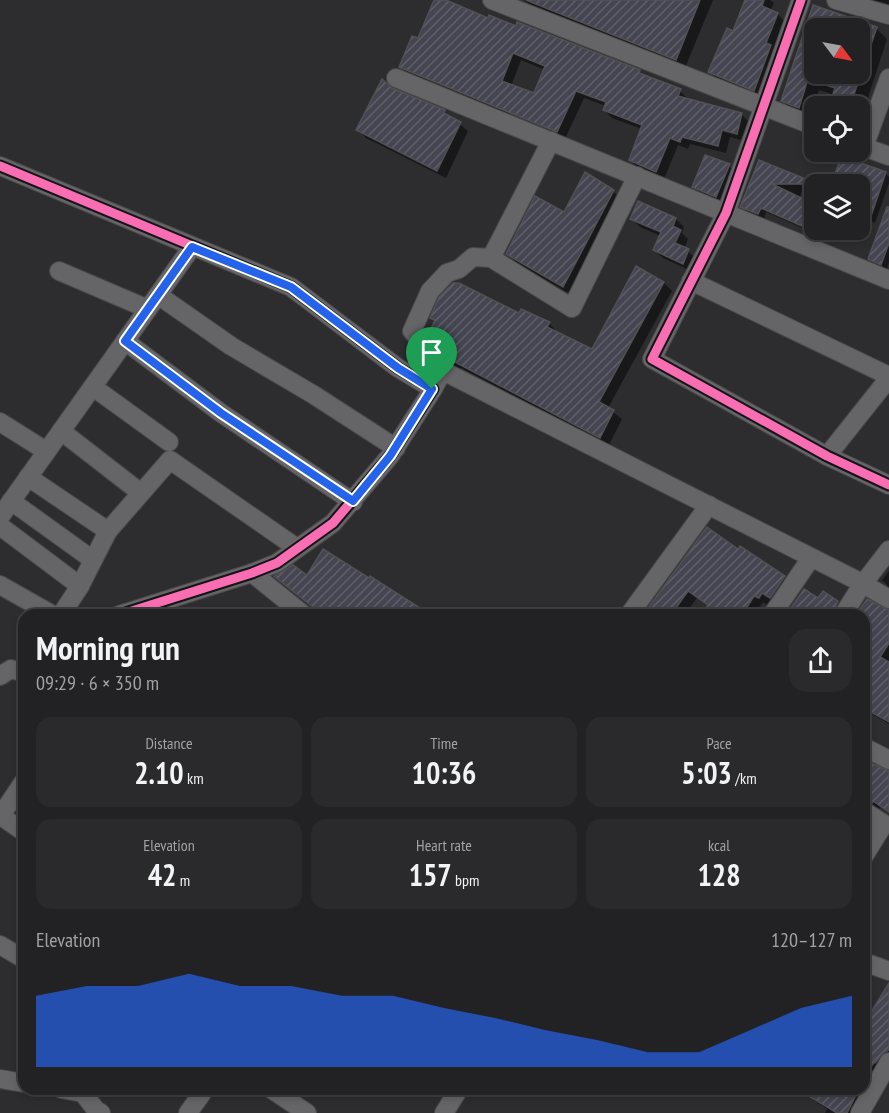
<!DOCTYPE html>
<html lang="en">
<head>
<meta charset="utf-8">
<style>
	:root { --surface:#222123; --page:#2a292b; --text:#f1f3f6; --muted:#a2a3a6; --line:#3f3e41; --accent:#2563eb }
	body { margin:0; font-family:"PT Sans Narrow",sans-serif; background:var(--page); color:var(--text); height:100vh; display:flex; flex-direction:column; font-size:22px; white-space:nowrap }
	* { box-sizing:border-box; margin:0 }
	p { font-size:20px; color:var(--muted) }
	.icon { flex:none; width:33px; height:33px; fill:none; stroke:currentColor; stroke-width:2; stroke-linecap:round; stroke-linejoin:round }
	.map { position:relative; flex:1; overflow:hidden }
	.details { position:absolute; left:18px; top:609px; width:852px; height:486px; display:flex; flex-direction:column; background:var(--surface); border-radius:18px; box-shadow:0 3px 9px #0003,0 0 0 2px var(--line) }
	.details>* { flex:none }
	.needle { width:39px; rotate:122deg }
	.fabs { position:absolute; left:804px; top:18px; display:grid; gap:12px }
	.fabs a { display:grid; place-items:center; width:66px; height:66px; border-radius:12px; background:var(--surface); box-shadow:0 3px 9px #0003,0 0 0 2px var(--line); font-size:30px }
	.pin { position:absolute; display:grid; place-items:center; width:51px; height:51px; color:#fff; margin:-62px -26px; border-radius:50% 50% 50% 0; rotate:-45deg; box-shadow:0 0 6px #0007 }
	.pin .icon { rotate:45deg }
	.round { display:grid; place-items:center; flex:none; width:63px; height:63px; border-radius:18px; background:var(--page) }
	.overview { display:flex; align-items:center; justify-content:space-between; height:102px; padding:0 18px }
	h1 { font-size:33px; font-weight:700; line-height:45px }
	.figures { display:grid; grid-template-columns:repeat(3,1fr); gap:9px; height:102px; padding:6px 18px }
	.figures div { display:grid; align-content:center; border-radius:15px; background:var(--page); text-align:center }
	.figures b { font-size:30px; font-weight:700 }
	.figures small { font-size:16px; font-weight:400 }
	.figures p { font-size:16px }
	.chart { height:168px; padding:12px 18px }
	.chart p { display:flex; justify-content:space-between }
	.chart svg { width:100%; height:108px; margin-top:6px; fill:var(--accent); opacity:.7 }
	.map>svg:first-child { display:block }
	.shadow { fill:#0007; fill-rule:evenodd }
	.building { fill:url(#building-hatch); stroke:#515153; stroke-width:1.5; fill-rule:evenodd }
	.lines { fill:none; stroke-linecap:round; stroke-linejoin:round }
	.street-casing { stroke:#49484a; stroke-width:20 }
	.street { stroke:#656466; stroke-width:18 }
	.cycleway-casing { stroke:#151416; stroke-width:13 }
	.cycleway { stroke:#f96db3; stroke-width:9 }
	.route-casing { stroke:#fff; stroke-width:12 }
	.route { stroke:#2563eb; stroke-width:8 }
</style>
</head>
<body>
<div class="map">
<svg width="889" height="1113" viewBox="0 0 889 1113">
	<defs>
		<pattern id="building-hatch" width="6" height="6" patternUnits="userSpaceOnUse" patternTransform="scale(1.5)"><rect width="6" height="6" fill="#444551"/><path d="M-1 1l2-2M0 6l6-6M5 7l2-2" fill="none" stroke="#5e5f69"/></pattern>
	</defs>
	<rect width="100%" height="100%" fill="#2d2c2f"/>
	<g class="shadow">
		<path d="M436 0H442L489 20 639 71 645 78 680 91 688 99 741 114 749 122 744 141 730 137 726 153 690 144 688 149 678 145 664 179 638 168 630 160 642 129 612 118 604 110 606 106 584 98 565 139 409 75 400 67 419 40ZM521 60 545 70 534 95 511 86Z"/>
		<polygon points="524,0 713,0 685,68 537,10"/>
		<polygon points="747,0 770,0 774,3 770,11 778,14 785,22 774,50 778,54 762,97 717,80 710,72 733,33"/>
		<polygon points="858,0 889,0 889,8"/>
		<path d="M814 7 876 28 887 39 860 122V106H831L835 95 819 90 810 118 794 112 783 101ZM814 28H860V74H814Z"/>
		<polygon points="391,90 444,111 468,131 446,178 366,138 358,129"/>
		<polygon points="844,155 859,161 864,166 885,173 889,177 889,183 875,223 860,217 860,184 832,184"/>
		<polygon points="760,162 805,183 799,199 814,208 814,215 807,230 766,212 764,219 747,212 742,206"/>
		<polygon points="729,166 734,171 722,201 699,192 694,187"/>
		<polygon points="586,174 613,191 624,202 574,296 518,264 508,254 565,214"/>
		<polygon points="639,203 676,219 684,227 682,233 688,239 684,249 697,259 691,271 663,258 654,250 661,236 640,227 632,219"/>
		<polygon points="889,230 889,262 887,269 876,264 870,259"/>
		<polygon points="637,268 664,283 672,291 608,408 622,419 609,445 461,368 460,370 445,364 436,355 436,321 432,317 519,315 549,323 557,332 557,333 592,350"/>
		<polygon points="738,551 784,577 792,585 778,605 771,599 767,605 763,602 754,615 703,615 709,606 697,598 684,615 643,615"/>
		<polygon points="889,571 889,587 882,580"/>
		<polygon points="823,593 844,609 840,615 787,615 818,600"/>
		<polygon points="889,611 889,724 864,709 864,615 859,615"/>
		<polygon points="864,761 889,772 889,813 880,807 879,809 872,806 864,809"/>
		<polygon points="889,990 889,1062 858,1113 825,1113 827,1109 813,1100 805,1092 807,1089 864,1089 864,1027"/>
	</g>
	<g class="building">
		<path d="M434 0H446L488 18 489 15 516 26 517 22 640 70 639 73 681 89 678 96 742 113 737 134 722 130 718 146 682 137 680 142 670 138 656 172 629 160 642 125 603 110 606 102 576 91 557 132 399 67 412 36 418 38ZM513 53 545 66 534 93 502 81Z"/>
		<polygon points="526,0 700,0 676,60"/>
		<polygon points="745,0 764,0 762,6 778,13 766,43 771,45 754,91 708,72 727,28 733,31"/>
		<polygon points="813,5 877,27 862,71 860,71 860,28 814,28 814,74 861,74 850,106 829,106 835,88 808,79 799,108 781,101"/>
		<polygon points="382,79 392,88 445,110 444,113 461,122 437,171 356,130"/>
		<polygon points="843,153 860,159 858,162 886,172 870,219 860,215 860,184 831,184"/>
		<polygon points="705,155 730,164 716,197 692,187"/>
		<polygon points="759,160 818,184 772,184 812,203 802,226 761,208 758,214 740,207"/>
		<polygon points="585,172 614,190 563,287 506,254 535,196 564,212"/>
		<polygon points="638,201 676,218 673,226 681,230 675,243 689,249 683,264 653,250 661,232 630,219"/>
		<polygon points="887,207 889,207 889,243 881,265 868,259"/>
		<polygon points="636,266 664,282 599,402 614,410 600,438 453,361 452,363 435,356 436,353 433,351 435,339 429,333 435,320 430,318 439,297 453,283 459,283 519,313 521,309 550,322 547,327 592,349"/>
		<polygon points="707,527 738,549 740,546 785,576 770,598 762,593 759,598 754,596 742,615 701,615 708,605 688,591 671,615 643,615"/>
		<polygon points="323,549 369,578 370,576 431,615 323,615 274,576 293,565 307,575"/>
		<polygon points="804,589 818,598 823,591 838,601 832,615 786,615"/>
		<polygon points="867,599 889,610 889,643 880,657 889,662 889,722 864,708 864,615 856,615"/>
		<polygon points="864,760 889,771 889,812 873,801 872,803 864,800"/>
		<polygon points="889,983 889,1050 883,1053 875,1063 874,1062 864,1080 864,1024"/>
		<polygon points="797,1089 859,1089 847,1113 837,1113"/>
	</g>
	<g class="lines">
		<defs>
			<g id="street">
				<polyline points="492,0 814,126"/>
				<polyline points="801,0 726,213 652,359 827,456 889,485"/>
				<polyline points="836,0 889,15"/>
				<polyline points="396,78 889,280"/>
				<polyline points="889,78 864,147 889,156"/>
				<polyline points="0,166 291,287 398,368 433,389 390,456 333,523 277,563 252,573 119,615"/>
				<polyline points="491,258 551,141"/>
				<polyline points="59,271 148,309"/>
				<polyline points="691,281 889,376"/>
				<polyline points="158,295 231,346 314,395 396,448"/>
				<polyline points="125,341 221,413 353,502"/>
				<polyline points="443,371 420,362 423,344 412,331 430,291 447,273 459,269 473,257 491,258 572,308 637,176"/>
				<polyline points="93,387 169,442"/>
				<polyline points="433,389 443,371 860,582 889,599"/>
				<polyline points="0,422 46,451"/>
				<polyline points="61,431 141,493"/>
				<polyline points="827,456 889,378"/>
				<polyline points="28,477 108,531"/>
				<polyline points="11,501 93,560"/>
				<polyline points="0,517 192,247"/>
				<polyline points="0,526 80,586"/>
				<polyline points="252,573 304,615"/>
				<polyline points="0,585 53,615"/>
				<polyline points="61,615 80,586 108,531 170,460 297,548"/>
				<polyline points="629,615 709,505"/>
				<polyline points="772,615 811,558"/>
				<polyline points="843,615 862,585 889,550"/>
				<polyline points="0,676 11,669 24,673"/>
				<polyline points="864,747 889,760"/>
				<polyline points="864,811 884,824 864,856"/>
				<polyline points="1,816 24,832"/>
				<polyline points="0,817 24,781"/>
				<polyline points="0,945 24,959"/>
				<polyline points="864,962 889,971"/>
				<polyline points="0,1079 24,1083"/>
				<polyline points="61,1089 83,1093 86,1089"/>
				<polyline points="271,1089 307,1113"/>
				<polyline points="83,1093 96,1110 101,1113"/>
				<polyline points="188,1113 205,1089"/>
				<polyline points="444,1113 459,1089"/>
				<polyline points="860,1113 889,1062"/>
			</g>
		</defs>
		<use href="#street" class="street-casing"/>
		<use href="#street" class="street"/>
		<defs>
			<g id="cycleway">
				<polyline points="801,0 726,213 652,359 827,456 889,485"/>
				<polyline points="0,166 291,287 398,368 433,389 390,456 333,523 277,563 252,573 119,615"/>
			</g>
		</defs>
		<use href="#cycleway" class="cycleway-casing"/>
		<use href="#cycleway" class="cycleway"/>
	</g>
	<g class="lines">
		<defs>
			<polygon id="route" points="192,247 291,287 398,368 432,389 390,456 353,501 221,413 125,341"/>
		</defs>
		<use href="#route" class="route-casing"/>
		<use href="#route" class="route"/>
	</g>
</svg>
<div class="fabs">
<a><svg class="needle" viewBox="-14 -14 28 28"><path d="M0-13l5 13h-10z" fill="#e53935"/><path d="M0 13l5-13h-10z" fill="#a2a3a6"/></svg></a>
<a><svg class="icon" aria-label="locate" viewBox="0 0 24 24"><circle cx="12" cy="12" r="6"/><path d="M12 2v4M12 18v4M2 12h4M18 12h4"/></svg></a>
<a><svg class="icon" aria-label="layers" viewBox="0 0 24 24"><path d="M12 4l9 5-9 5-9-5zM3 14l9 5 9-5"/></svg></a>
</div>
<div class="pin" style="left:432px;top:389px;background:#1e9e55"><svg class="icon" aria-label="arrive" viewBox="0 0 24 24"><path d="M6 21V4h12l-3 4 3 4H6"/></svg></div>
<section class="details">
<div class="overview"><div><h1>Morning run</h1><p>09:29 · 6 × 350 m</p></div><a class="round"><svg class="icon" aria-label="share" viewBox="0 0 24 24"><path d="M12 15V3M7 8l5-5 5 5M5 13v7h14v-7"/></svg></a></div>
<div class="figures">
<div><p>Distance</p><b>2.10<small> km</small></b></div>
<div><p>Time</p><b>10:36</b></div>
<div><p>Pace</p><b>5:03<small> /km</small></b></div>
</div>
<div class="figures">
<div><p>Elevation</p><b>42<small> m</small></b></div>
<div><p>Heart rate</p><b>157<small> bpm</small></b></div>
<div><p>kcal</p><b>128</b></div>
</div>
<div class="chart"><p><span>Elevation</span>120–127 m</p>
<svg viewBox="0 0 160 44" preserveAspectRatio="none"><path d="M0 44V15L10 11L20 11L30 6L40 11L50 11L60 15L70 15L80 20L90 24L100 29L110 33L120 38L130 38L140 29L150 20L160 15V44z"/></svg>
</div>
</section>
</div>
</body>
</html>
